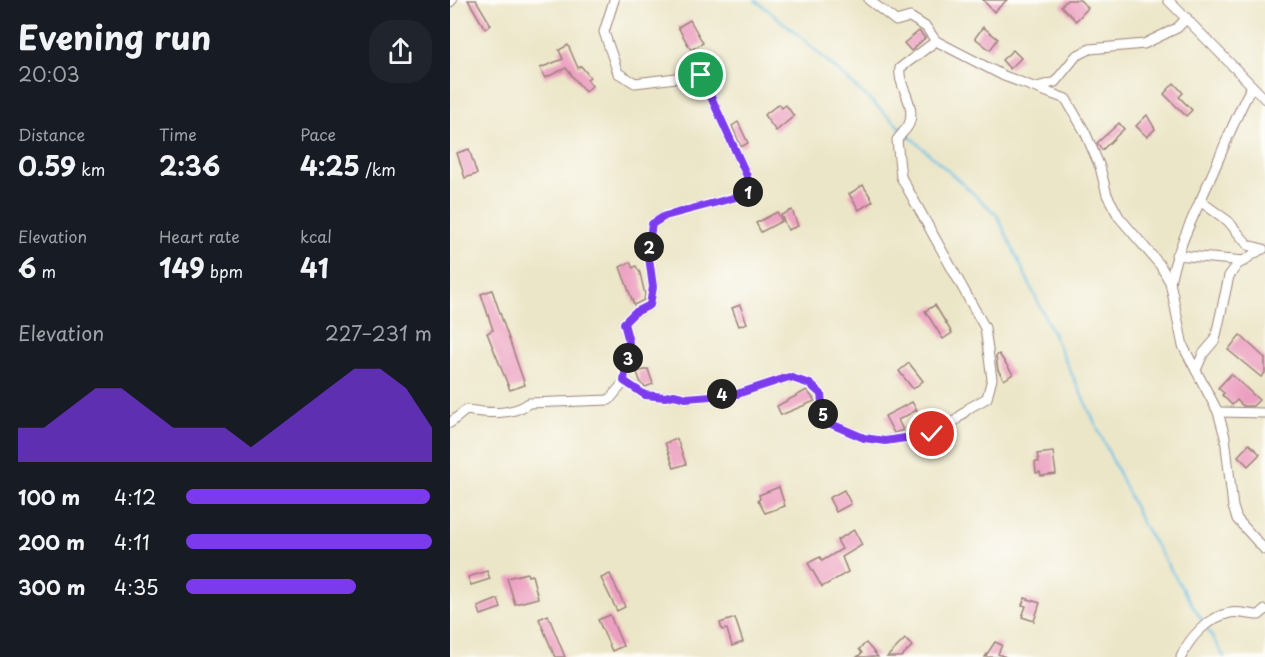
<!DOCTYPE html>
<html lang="en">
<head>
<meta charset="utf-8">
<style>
	:root { --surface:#171b24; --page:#20242c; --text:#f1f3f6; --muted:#9ea1a6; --accent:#7c3aed }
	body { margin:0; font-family:"Playpen Sans",sans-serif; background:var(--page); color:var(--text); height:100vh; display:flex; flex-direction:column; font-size:22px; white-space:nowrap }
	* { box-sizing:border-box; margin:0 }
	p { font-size:20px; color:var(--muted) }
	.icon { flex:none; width:33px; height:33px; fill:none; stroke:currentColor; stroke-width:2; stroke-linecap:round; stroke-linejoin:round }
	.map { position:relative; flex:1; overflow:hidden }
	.panel { display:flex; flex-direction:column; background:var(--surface); width:450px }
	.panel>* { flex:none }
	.pin { position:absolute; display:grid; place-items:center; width:51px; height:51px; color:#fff; margin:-26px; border:3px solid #fff; border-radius:50%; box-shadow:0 2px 6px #0007 }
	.km { position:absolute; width:30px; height:30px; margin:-15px; border-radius:50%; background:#222; color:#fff; font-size:16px; line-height:30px; text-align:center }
	.round { display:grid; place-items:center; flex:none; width:63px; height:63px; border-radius:24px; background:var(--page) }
	.headline { display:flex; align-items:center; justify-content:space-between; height:102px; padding:0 18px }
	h1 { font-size:33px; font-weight:700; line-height:45px }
	.figures { display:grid; grid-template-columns:repeat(3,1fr); gap:9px; height:102px; padding:6px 18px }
	.figures div { display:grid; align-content:center }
	.figures b { font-size:26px; font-weight:700 }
	.figures small { font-size:16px; font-weight:400 }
	.figures p { font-size:16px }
	.chart { height:168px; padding:12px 18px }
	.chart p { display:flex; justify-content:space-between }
	.chart svg { width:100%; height:108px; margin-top:6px; fill:var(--accent); opacity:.7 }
	ul { padding:0 18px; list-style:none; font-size:20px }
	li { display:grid; grid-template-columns:96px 72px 1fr; align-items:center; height:45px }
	li i { height:15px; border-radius:8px; background:var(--accent) }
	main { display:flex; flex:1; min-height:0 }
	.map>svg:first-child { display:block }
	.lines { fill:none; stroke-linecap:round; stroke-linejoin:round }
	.stream { stroke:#6ac0e7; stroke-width:2 }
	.building { fill:#ec9fc0 }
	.minor-casing { stroke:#9b827a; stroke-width:11 }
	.minor { stroke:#fff; stroke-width:9 }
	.route-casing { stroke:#fff; stroke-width:12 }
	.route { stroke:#7c3aed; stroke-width:8 }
</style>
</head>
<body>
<main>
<section class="panel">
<div class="headline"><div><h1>Evening run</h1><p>20:03</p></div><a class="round"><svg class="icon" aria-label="share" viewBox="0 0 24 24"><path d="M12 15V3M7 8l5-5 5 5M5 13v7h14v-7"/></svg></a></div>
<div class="figures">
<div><p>Distance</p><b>0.59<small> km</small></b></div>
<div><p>Time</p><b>2:36</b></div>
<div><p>Pace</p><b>4:25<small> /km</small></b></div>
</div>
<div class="figures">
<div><p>Elevation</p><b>6<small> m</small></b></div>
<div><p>Heart rate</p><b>149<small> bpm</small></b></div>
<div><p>kcal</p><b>41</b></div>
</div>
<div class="chart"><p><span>Elevation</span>227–231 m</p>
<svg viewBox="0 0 160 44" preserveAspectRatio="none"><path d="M0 44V30L10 30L20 22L30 14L40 14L50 22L60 30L70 30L80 30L90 38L100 30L110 22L120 14L130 6L140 6L150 14L160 30V44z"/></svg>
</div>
<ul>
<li><b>100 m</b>4:12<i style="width:99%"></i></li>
<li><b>200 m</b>4:11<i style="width:100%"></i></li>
<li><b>300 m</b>4:35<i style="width:69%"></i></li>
</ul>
</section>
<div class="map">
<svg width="815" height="657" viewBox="0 0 815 657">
	<rect width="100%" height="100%" fill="#fdfcf7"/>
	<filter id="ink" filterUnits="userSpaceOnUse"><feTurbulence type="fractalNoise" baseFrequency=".0167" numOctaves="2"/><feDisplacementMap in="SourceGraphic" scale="12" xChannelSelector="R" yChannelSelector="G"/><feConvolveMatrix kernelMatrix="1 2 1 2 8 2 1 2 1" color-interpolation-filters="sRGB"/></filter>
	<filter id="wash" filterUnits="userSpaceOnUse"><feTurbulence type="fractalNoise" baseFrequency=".008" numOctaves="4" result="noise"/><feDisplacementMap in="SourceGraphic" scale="24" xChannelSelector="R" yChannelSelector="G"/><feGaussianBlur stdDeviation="1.35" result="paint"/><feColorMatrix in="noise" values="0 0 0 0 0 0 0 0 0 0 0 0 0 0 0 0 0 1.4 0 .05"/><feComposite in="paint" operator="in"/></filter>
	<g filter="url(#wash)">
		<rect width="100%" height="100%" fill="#ece6c8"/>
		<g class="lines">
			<g class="stream">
				<polyline points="305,0 343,30 452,129"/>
				<polyline points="456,133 547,215 692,523 753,622"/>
				<polyline points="756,627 774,657"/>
			</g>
		</g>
		<g id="blocks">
			<g class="building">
				<polygon points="18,0 26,0 41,25 35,29"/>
				<polygon points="533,0 557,0 544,12"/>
				<polygon points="617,0 630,0 638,8 626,21 611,6"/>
				<polygon points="240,20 253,43 241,50 228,27"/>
				<polygon points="533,27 548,39 540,50 525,38"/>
				<polygon points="469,31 475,38 461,51 454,43"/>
				<polygon points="118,45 128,68 131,66 140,77 137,79 142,86 135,92 116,68 95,78 90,68 113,59 109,50"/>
				<polygon points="563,50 571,58 560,69 552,60"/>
				<polygon points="724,83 733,93 729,97 742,110 736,116 714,94"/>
				<polygon points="329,104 332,108 336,105 344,116 326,131 314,115"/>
				<polygon points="697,115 705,129 697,137 686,126"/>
				<polygon points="288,122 298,143 291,147 282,126"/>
				<polygon points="669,123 674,129 652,150 647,143"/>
				<polygon points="19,149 27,174 15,178 7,153"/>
				<polygon points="413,185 423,201 409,210 399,194"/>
				<polygon points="342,210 348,226 338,230 331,215"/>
				<polygon points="327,212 332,221 311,232 306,223"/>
				<polygon points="180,262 183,268 186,266 190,273 195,295 194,300 184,305 170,267"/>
				<polygon points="42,290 75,385 60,390 37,333 43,330 31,294"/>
				<polygon points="290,305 297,323 289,326 282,308"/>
				<polygon points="485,305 502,333 493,339 475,311"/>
				<polygon points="790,335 815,358 815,373 811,377 778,350"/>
				<polygon points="549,354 563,374 554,380 548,370 546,356"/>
				<polygon points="459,363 473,381 463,389 449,371"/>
				<polygon points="198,369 203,384 195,387 191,384 187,372"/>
				<polygon points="781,374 809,400 803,406 793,406 787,400 782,405 772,395 774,393 768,388"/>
				<polygon points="357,390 365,401 331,415 327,406"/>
				<polygon points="462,402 467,410 448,420 453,430 444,433 435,416"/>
				<polygon points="227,439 236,464 224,468 215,443"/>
				<polygon points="799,444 810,454 798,466 788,456"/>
				<polygon points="603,452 606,474 591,476 590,472 586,473 585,462 589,462 587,454"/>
				<polygon points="329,487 335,506 315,513 308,500 310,499 309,495"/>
				<polygon points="394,490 401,504 386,512 379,498"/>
				<polygon points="404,530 412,545 392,557 398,572 372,587 358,563 370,557 372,561 392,549 387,540"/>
				<polygon points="37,571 40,579 21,585 18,577"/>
				<polygon points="77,573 78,576 82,575 88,598 65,604 57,578"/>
				<polygon points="160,574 175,607 167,611 151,578"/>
				<polygon points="575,598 590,603 584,621 572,617 576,606 572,605"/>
				<polygon points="48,599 51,608 31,615 28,607"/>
				<polygon points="98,615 115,657 105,657 89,619"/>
				<polygon points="160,615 173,646 162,651 148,620"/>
				<polygon points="285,618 293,642 282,646 277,629 272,630 270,623"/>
				<polygon points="455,639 462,646 451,657 437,657"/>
				<polygon points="545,642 552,645 548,654 556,657 535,657"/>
				<polygon points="416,643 428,657 407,657 412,653 409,649"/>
			</g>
		</g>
	</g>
	<g filter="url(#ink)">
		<use href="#blocks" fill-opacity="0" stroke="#9b827a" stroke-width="1.5"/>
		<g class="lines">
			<defs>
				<g id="minor">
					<polyline points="164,0 154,32 168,73 185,83 251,75 297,176 298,194 215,216 202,224 198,250 203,287 200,305 184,313 174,323 179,342 175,381"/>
					<polyline points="419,0 446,21 460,17 476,27 486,41 554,76 616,99 635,132 650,167 657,195 669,217 710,265 720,282 733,346 768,412 775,437 783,507 787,519 815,550"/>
					<polyline points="718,0 815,99"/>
					<polyline points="0,2 2,0"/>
					<polyline points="587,87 605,82 626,56 640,49 694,44 727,28 737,18"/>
					<polyline points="750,201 778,221 798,245 813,249"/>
					<polyline points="726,255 795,261"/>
					<path d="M720 282C728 245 745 214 760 179 775 146 784 119 802 86"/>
					<polyline points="746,370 753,354 765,340 779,276 787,265 810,250"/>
					<polyline points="768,412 815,413"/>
					<path d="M0 423 16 410C38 413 61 416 79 403L159 400 175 381 195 395 215 397 224 395 236 398 287 394 339 377 360 384 371 394 374 421 414 438 435 441 495 430 519 408 537 398 542 379 535 328 451 177 447 140C450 135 457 129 459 124 467 104 447 86 450 68L486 41"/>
					<path d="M731 657C739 638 758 617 780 613 788 611 800 615 809 615L815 610"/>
				</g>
			</defs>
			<use href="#minor" class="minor-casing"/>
			<use href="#minor" class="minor"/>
		</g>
	</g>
	<g class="lines" filter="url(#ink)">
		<defs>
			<polyline id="route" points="251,75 297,176 298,194 215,216 202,224 198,250 203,287 200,305 184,313 174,323 179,342 174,381 195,395 215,397 224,395 236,398 287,394 339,377 360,384 371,394 374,421 414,438 435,441 482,434"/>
		</defs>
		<use href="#route" class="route-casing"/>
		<use href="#route" class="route"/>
	</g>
</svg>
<div class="pin" style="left:251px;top:75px;background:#1e9e55"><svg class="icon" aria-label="arrive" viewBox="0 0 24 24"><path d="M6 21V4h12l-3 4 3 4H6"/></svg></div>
<div class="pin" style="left:482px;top:434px;background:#d93025"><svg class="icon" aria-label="check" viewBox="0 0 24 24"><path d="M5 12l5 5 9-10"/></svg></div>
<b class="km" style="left:298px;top:192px">1</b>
<b class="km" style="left:199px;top:247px">2</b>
<b class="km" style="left:178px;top:358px">3</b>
<b class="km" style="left:272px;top:394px">4</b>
<b class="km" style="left:373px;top:414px">5</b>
</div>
</main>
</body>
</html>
